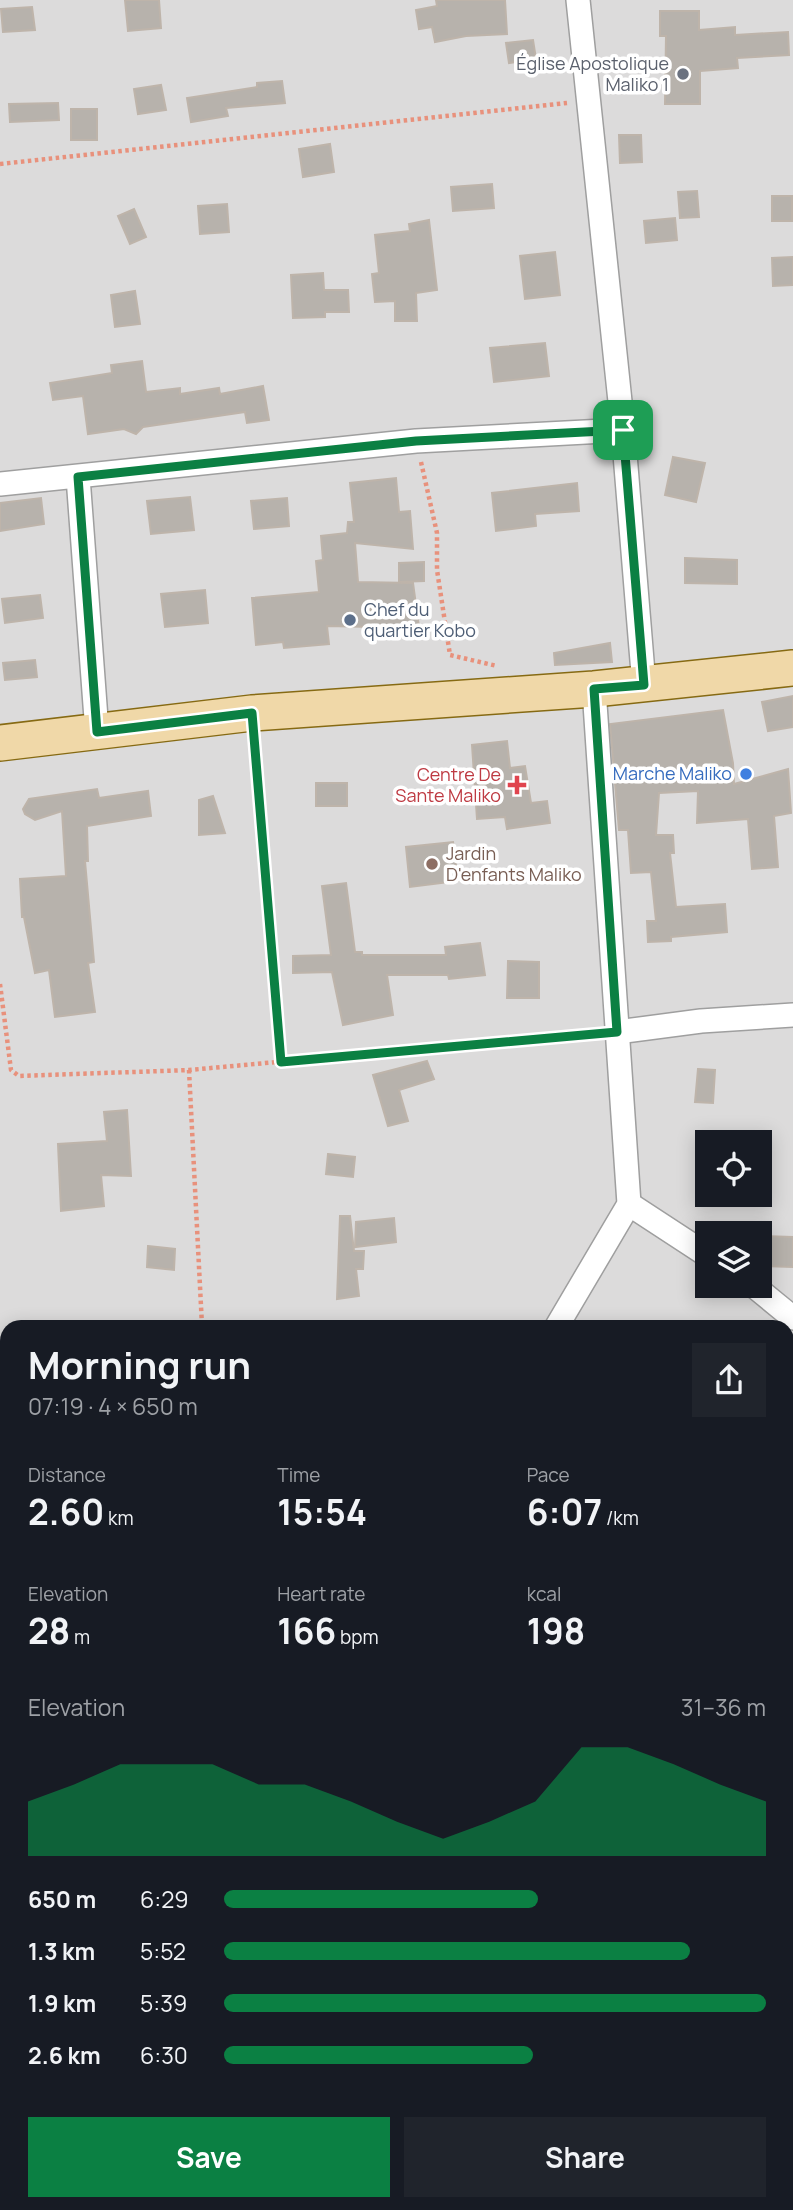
<!DOCTYPE html>
<html lang="en">
<head>
<meta charset="utf-8">
<style>
	:root { --surface:#171b24; --page:#20242c; --text:#f1f3f6; --muted:#9ea1a6; --accent:#0b8043 }
	body { margin:0; font-family:Manrope,sans-serif; background:var(--page); color:var(--text); height:100vh; display:flex; flex-direction:column; font-size:26px; white-space:nowrap }
	* { box-sizing:border-box; margin:0 }
	p { font-size:23px; color:var(--muted) }
	.icon { flex:none; width:38px; height:38px; fill:none; stroke:currentColor; stroke-width:2; stroke-linecap:round; stroke-linejoin:round }
	.map { position:relative; flex:1; overflow:hidden }
	.drawer { position:absolute; left:0px; top:1320px; width:794px; height:891px; display:flex; flex-direction:column; background:var(--surface); border-radius:21px 21px 0 0; box-shadow:0 4px 18px #0003 }
	.drawer>* { flex:none }
	.buttons { position:absolute; left:695px; top:1130px; display:grid; gap:14px }
	.buttons a { display:grid; place-items:center; width:77px; height:77px; border-radius:0px; background:var(--surface); box-shadow:0 4px 18px #0003; font-size:35px }
	.pin { position:absolute; display:grid; place-items:center; width:60px; height:60px; color:#fff; margin:-30px; border-radius:14px; box-shadow:0 4px 10px #0006 }
	.round { display:grid; place-items:center; flex:none; width:74px; height:74px; border-radius:0px; background:var(--page) }
	.headline { display:flex; align-items:center; justify-content:space-between; height:119px; padding:0 28px }
	h1 { font-size:38px; font-weight:700; line-height:52px }
	.stats { display:grid; grid-template-columns:repeat(3,1fr); gap:10px; height:119px; padding:7px 28px }
	.stats div { display:grid; align-content:center }
	.stats b { font-size:35px; font-weight:700 }
	.stats small { font-size:19px; font-weight:400 }
	.stats p { font-size:19px }
	.chart { height:196px; padding:14px 28px }
	.chart p { display:flex; justify-content:space-between }
	.chart svg { width:100%; height:126px; margin-top:7px; fill:var(--accent); opacity:.7 }
	.button { display:flex; gap:14px; margin-top:auto; padding:14px 28px }
	.button a { flex:1; height:80px; border-radius:0px; background:var(--accent); color:#fff; font-size:28px; font-weight:700; line-height:80px; text-align:center }
	.button a+a { background:var(--page); color:var(--text) }
	ul { padding:0 28px; list-style:none; font-size:23px }
	li { display:grid; grid-template-columns:112px 84px 1fr; align-items:center; height:52px }
	li i { height:18px; border-radius:9px; background:var(--accent) }
	.map>svg:first-child { display:block }
	.residential { fill:#dcdbdb; fill-rule:evenodd }
	.forest { fill:#a8c89f }
	.building { fill:#b7b2ac; stroke:#beb4aa; stroke-width:2 }
	.lines { fill:none; stroke-linecap:round; stroke-linejoin:round }
	.minor-casing { stroke:#9f9f9f; stroke-width:26 }
	.primary-casing { stroke:#866a13; stroke-width:38 }
	.path { stroke:#e8917c; stroke-width:4.5; stroke-dasharray:3.5 3.5; stroke-linecap:butt }
	.minor { stroke:#fff; stroke-width:23 }
	.primary { stroke:#f0d8a8; stroke-width:35 }
	.route-casing { stroke:#fff; stroke-width:14 }
	.route { stroke:#0b8043; stroke-width:9 }
	.worship-dot { fill:#6b7280; stroke:#fff; stroke-width:2.5 }
	.service-dot { fill:#5c6f8a; stroke:#fff; stroke-width:2.5 }
	.shop-dot { fill:#3f7fe0; stroke:#fff; stroke-width:2.5 }
	.health-dot { fill:#e0444e; stroke:#fff; stroke-width:2.5 }
	.education-dot { fill:#8d6e63; stroke:#fff; stroke-width:2.5 }
	.labels { text-anchor:middle; stroke-width:7; stroke-linejoin:round; paint-order:stroke }
	.worship-label { font-size:18px; fill:#5b616d; stroke:#fff; text-anchor:end }
	.service-label { font-size:18px; fill:#4e5e75; stroke:#fff; text-anchor:start }
	.shop-label { font-size:18px; fill:#366cbe; stroke:#fff; text-anchor:end }
	.health-label { font-size:18px; fill:#be3a42; stroke:#fff; text-anchor:end }
	.education-label { font-size:18px; fill:#785e54; stroke:#fff; text-anchor:start }
</style>
</head>
<body>
<div class="map">
<svg width="793" height="2210" viewBox="0 0 793 2210">
	<rect width="100%" height="100%" fill="#eeece6"/>
	<path class="residential" d="M0 0H793V1665L788 1666V1326H7V2203H67L68 2210H0ZM707 1143H760V1195H707ZM707 1234H760V1286H707Z"/>
	<polygon class="forest" points="793,1665 793,1702 789,1704 793,1718 793,2210 68,2210 67,2203 788,2203 788,1666"/>
	<g class="building">
		<polygon points="125,0 159,0 161,28 128,31"/>
		<polygon points="436,0 505,0 507,34 466,36 435,42 432,27 419,29 416,10 437,6"/>
		<polygon points="32,7 35,30 3,32 1,9"/>
		<polygon points="660,11 699,11 699,30 735,27 735,35 788,32 789,55 737,58 738,68 700,71 700,104 665,104 666,36 660,36"/>
		<polygon points="533,40 536,59 509,63 506,43"/>
		<polygon points="282,81 285,103 226,108 228,116 191,122 187,98 257,87 257,83"/>
		<polygon points="161,85 166,110 138,114 134,89"/>
		<polygon points="58,103 59,120 10,122 9,104"/>
		<rect x="71" y="109" width="26" height="31"/>
		<polygon points="619,135 641,135 642,162 620,163"/>
		<polygon points="330,144 334,172 303,177 299,149"/>
		<polygon points="492,184 494,208 453,211 451,187"/>
		<polygon points="697,191 699,217 680,218 678,192"/>
		<rect x="772" y="196" width="20" height="25"/>
		<polygon points="227,204 229,232 200,234 198,206"/>
		<polygon points="134,209 146,237 130,244 118,216"/>
		<polygon points="675,218 677,240 646,243 644,221"/>
		<polygon points="429,220 437,290 416,293 417,321 395,321 395,301 375,302 372,274 379,273 375,235 410,231 409,224"/>
		<polygon points="555,252 560,295 525,299 520,256"/>
		<polygon points="793,257 793,285 773,286 772,258"/>
		<polygon points="323,273 324,290 348,290 349,312 325,312 325,317 293,318 291,275"/>
		<polygon points="135,291 140,324 115,327 111,295"/>
		<polygon points="545,343 549,376 494,382 490,348"/>
		<polygon points="142,361 146,392 180,388 180,394 219,388 220,394 263,386 269,420 247,423 245,412 143,427 136,434 124,429 88,434 83,396 53,400 50,383 112,373 111,365"/>
		<polygon points="673,457 705,463 696,502 665,495"/>
		<polygon points="396,478 399,512 410,511 413,549 355,543 358,582 413,583 420,634 375,639 373,627 327,626 329,644 284,648 283,642 256,645 252,598 319,592 316,561 323,560 321,536 347,533 348,522 354,522 350,483"/>
		<polygon points="577,483 579,511 535,514 536,526 496,531 492,493"/>
		<polygon points="190,497 194,530 151,534 147,501"/>
		<polygon points="41,498 44,524 0,531 0,503"/>
		<polygon points="287,498 289,526 254,529 251,501"/>
		<polygon points="685,558 737,560 737,584 685,583"/>
		<polygon points="424,562 424,581 399,582 399,563"/>
		<polygon points="205,590 208,623 165,627 161,594"/>
		<polygon points="40,595 43,618 5,623 2,599"/>
		<polygon points="610,643 612,662 555,665 554,653"/>
		<polygon points="35,660 37,677 5,680 3,663"/>
		<polygon points="793,696 793,727 768,731 762,702"/>
		<polygon points="723,710 733,763 734,784 788,769 791,813 774,816 778,867 752,869 748,819 697,823 698,791 659,793 656,835 673,835 674,853 670,853 676,907 725,904 727,932 671,937 671,941 648,942 647,921 656,921 651,872 631,873 628,830 619,830 610,724"/>
		<polygon points="507,741 510,768 525,766 531,803 547,801 550,823 507,829 505,817 477,819 472,745"/>
		<rect x="316" y="783" width="31" height="23"/>
		<polygon points="97,789 99,798 148,791 151,816 87,826 88,861 85,861 94,962 88,963 95,1012 55,1017 49,970 35,973 24,917 22,917 20,879 66,876 62,811 35,820 25,814 23,809 29,799"/>
		<polygon points="213,796 225,833 199,835 199,800"/>
		<polygon points="453,842 458,881 410,887 406,847"/>
		<polygon points="346,883 355,952 362,952 362,955 446,955 445,947 480,943 485,975 449,979 448,975 387,975 393,1015 343,1025 332,972 293,973 293,956 331,955 322,886"/>
		<polygon points="508,961 539,962 539,998 507,998"/>
		<polygon points="427,1061 434,1079 399,1090 408,1121 388,1126 373,1075"/>
		<polygon points="698,1069 715,1070 713,1103 695,1102"/>
		<polygon points="127,1110 131,1176 101,1175 104,1206 61,1211 58,1144 107,1141 104,1112"/>
		<polygon points="328,1154 355,1157 353,1177 326,1174"/>
		<polygon points="340,1216 350,1216 354,1251 364,1251 363,1269 356,1269 359,1296 337,1299"/>
		<polygon points="394,1218 396,1242 355,1247 356,1222"/>
		<polygon points="760,1236 793,1237 793,1267 760,1266"/>
		<polygon points="148,1246 175,1249 174,1270 147,1267"/>
	</g>
	<g class="lines">
		<defs>
			<g id="minor">
				<polyline points="578,0 623,430 644,685"/>
				<polyline points="78,477 97,732"/>
				<polyline points="0,484 416,441 623,430"/>
				<polyline points="617,1032 701,1021 793,1015"/>
				<polyline points="629,1204 707,1255"/>
				<polyline points="754,1286 793,1318"/>
				<polyline points="557,1326 629,1204 594,689"/>
				<polyline points="0,1995 7,1984"/>
			</g>
			<polyline id="primary" points="0,743 252,713 594,689 793,668"/>
		</defs>
		<use href="#minor" class="minor-casing"/>
		<use href="#primary" class="primary-casing"/>
		<g class="path">
			<polyline points="0,164 567,103"/>
			<polyline points="421,462 437,533 437,570 450,655 497,666"/>
			<polyline points="254,739 281,1062"/>
			<polyline points="0,984 11,1070 19,1076 189,1070 596,1033"/>
			<polyline points="189,1070 202,1326"/>
			<polyline points="0,1751 7,1751"/>
			<polyline points="0,2121 7,2119"/>
		</g>
		<use href="#minor" class="minor"/>
		<use href="#primary" class="primary"/>
	</g>
	<g class="lines">
		<defs>
			<polygon id="route" points="623,430 644,685 594,689 617,1032 281,1062 252,713 97,732 78,477 416,441"/>
		</defs>
		<use href="#route" class="route-casing"/>
		<use href="#route" class="route"/>
	</g>
	<circle class="worship-dot" cx="683" cy="74" r="7"/>
	<circle class="service-dot" cx="350" cy="620" r="7"/>
	<circle class="shop-dot" cx="746" cy="774" r="7"/>
	<path class="health-dot" d="M513.5 774.5h7v7h7v7h-7v7h-7v-7h-7v-7h7z"/>
	<circle class="education-dot" cx="432" cy="864" r="7"/>
	<g class="labels">
		<g class="worship-label">
			<text x="669" y="70">Église Apostolique<tspan x="669" dy="21">Maliko 1</tspan></text>
		</g>
		<g class="service-label">
			<text x="364" y="616">Chef du<tspan x="364" dy="21">quartier Kobo</tspan></text>
		</g>
		<g class="shop-label">
			<text x="732" y="780">Marche Maliko</text>
		</g>
		<g class="health-label">
			<text x="501" y="781">Centre De<tspan x="501" dy="21">Sante Maliko</tspan></text>
		</g>
		<g class="education-label">
			<text x="446" y="860">Jardin<tspan x="446" dy="21">D'enfants Maliko</tspan></text>
		</g>
	</g>
</svg>
<div class="buttons">
<a><svg class="icon" aria-label="locate" viewBox="0 0 24 24"><circle cx="12" cy="12" r="6"/><path d="M12 2v4M12 18v4M2 12h4M18 12h4"/></svg></a>
<a><svg class="icon" aria-label="layers" viewBox="0 0 24 24"><path d="M12 4l9 5-9 5-9-5zM3 14l9 5 9-5"/></svg></a>
</div>
<div class="pin" style="left:623px;top:430px;background:#1e9e55"><svg class="icon" aria-label="arrive" viewBox="0 0 24 24"><path d="M6 21V4h12l-3 4 3 4H6"/></svg></div>
<section class="drawer">
<div class="headline"><div><h1>Morning run</h1><p>07:19 · 4 × 650 m</p></div><a class="round"><svg class="icon" aria-label="share" viewBox="0 0 24 24"><path d="M12 15V3M7 8l5-5 5 5M5 13v7h14v-7"/></svg></a></div>
<div class="stats">
<div><p>Distance</p><b>2.60<small> km</small></b></div>
<div><p>Time</p><b>15:54</b></div>
<div><p>Pace</p><b>6:07<small> /km</small></b></div>
</div>
<div class="stats">
<div><p>Elevation</p><b>28<small> m</small></b></div>
<div><p>Heart rate</p><b>166<small> bpm</small></b></div>
<div><p>kcal</p><b>198</b></div>
</div>
<div class="chart"><p><span>Elevation</span>31–36 m</p>
<svg viewBox="0 0 160 44" preserveAspectRatio="none"><path d="M0 44V25L10 19L20 12L30 12L40 12L50 19L60 19L70 25L80 32L90 38L100 32L110 25L120 6L130 6L140 12L150 19L160 25V44z"/></svg>
</div>
<ul>
<li><b>650 m</b>6:29<i style="width:58%"></i></li>
<li><b>1.3 km</b>5:52<i style="width:86%"></i></li>
<li><b>1.9 km</b>5:39<i style="width:100%"></i></li>
<li><b>2.6 km</b>6:30<i style="width:57%"></i></li>
</ul>
<div class="button"><a>Save</a><a>Share</a></div>
</section>
</div>
</body>
</html>
